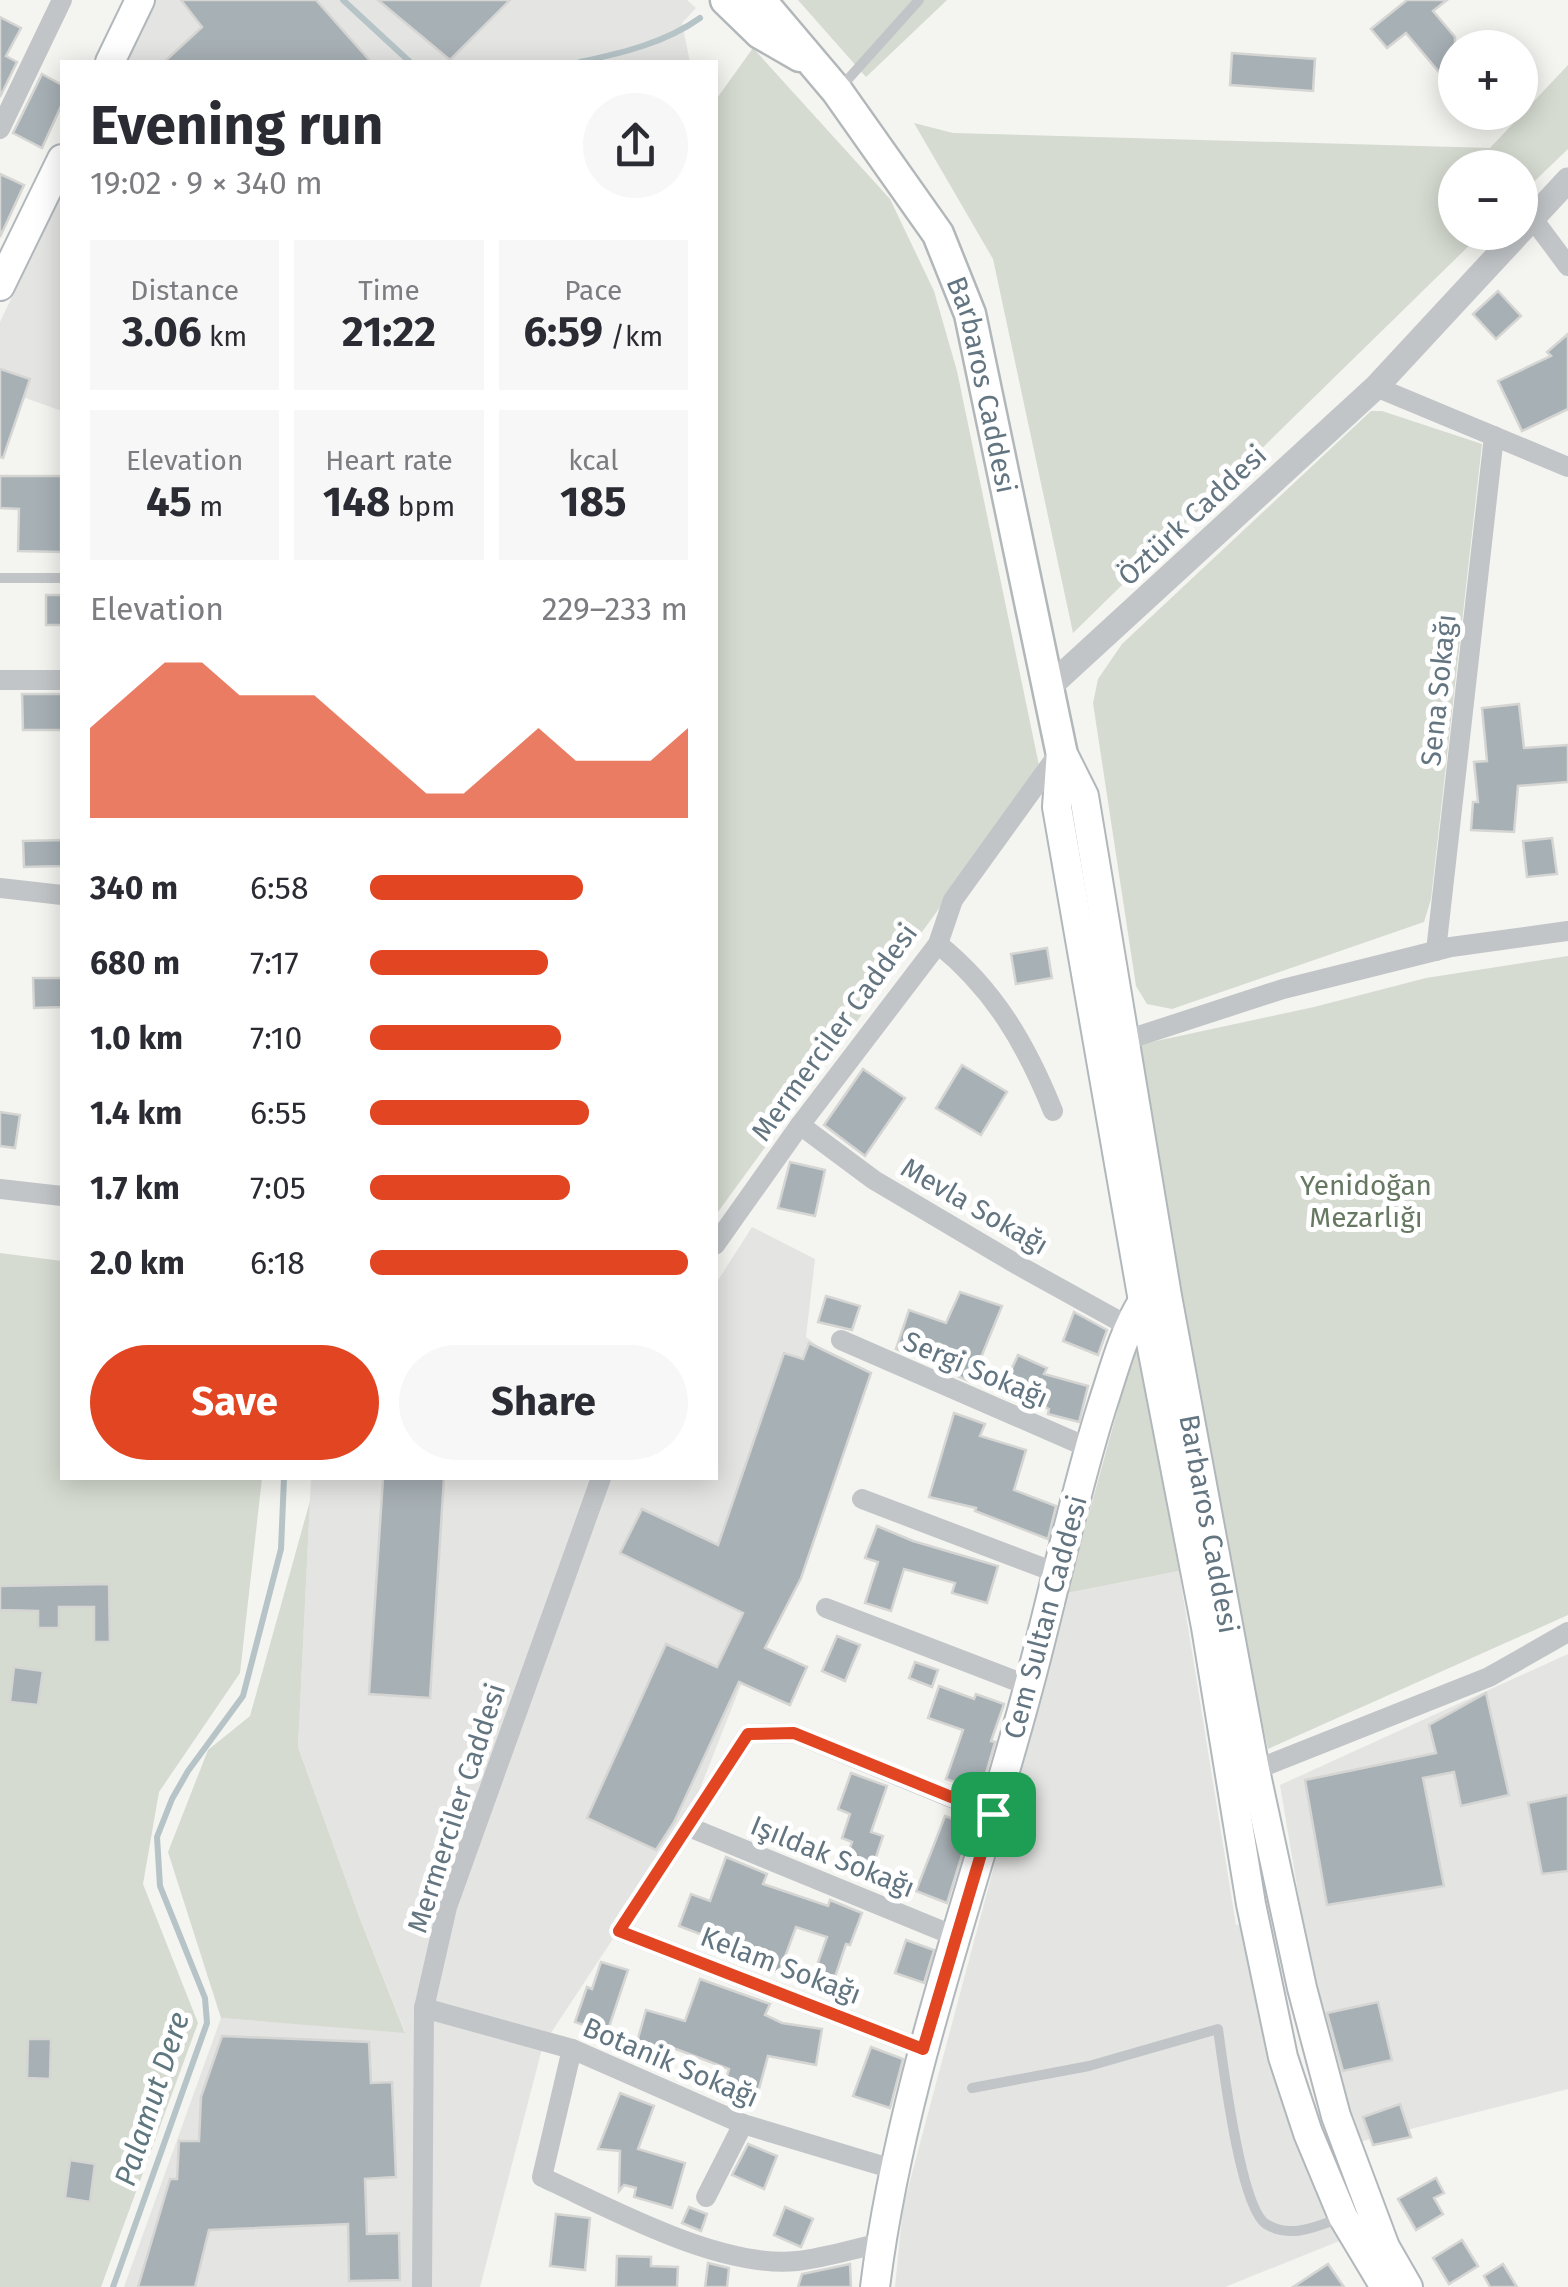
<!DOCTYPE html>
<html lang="en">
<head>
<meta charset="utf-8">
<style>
	:root { --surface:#fff; --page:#f7f7f7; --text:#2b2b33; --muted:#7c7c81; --accent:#e24522 }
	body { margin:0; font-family:"Fira Sans",sans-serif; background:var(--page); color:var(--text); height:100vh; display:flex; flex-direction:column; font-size:38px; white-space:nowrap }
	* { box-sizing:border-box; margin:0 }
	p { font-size:32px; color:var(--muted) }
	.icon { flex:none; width:55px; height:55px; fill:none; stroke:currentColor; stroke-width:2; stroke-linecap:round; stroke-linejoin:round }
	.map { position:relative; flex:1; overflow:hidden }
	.details { position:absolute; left:60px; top:60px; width:658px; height:1420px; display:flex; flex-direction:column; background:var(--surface); border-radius:0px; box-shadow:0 5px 25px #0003 }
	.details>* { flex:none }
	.buttons { position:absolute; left:1438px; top:30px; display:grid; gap:20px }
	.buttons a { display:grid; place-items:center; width:100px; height:100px; border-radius:50%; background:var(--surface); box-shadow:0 5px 25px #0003; font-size:50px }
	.pin { position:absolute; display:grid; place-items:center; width:85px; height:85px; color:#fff; margin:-42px; border-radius:20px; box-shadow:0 5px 15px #0006 }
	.round { display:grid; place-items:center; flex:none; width:105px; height:105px; border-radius:52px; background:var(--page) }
	.head { display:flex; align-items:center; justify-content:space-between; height:170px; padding:0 30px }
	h1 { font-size:55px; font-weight:700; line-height:75px }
	.metrics { display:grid; grid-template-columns:repeat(3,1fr); gap:15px; height:170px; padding:10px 30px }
	.metrics div { display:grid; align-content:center; border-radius:0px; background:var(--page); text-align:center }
	.metrics b { font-size:42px; font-weight:700 }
	.metrics small { font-size:28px; font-weight:400 }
	.metrics p { font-size:28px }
	.chart { height:280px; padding:20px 30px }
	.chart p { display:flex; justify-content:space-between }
	.chart svg { width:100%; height:180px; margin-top:10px; fill:var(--accent); opacity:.7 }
	.cta { display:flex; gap:20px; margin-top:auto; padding:20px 30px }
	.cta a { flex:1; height:115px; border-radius:60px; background:var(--accent); color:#fff; font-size:40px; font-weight:700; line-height:115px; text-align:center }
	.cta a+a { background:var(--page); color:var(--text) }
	ul { padding:0 30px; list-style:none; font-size:32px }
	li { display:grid; grid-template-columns:160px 120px 1fr; align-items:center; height:75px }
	li i { height:25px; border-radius:12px; background:var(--accent) }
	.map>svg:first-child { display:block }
	.built { fill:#e4e5e3 }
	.green { fill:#d5dbd1 }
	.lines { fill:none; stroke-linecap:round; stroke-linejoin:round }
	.stream { stroke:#b6c4c7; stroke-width:6 }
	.building { fill:#a7b0b5; stroke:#d5d5d3; stroke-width:2.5 }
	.secondary-casing { stroke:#b1b7bb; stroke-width:32 }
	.primary-casing { stroke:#b2b7ba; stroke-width:35 }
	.service { stroke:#c1c5c8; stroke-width:10 }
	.minor { stroke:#c1c5c8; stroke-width:20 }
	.tertiary { stroke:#c1c5c8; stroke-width:25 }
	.secondary { stroke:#fff; stroke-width:28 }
	.primary { stroke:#fff; stroke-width:30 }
	.route-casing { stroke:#fff; stroke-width:20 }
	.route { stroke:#e24522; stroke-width:12 }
	.labels { text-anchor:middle; stroke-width:10; stroke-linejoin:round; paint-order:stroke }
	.street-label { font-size:28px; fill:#637581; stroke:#fff }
	.park-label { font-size:28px; fill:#677862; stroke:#fff }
	.water-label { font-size:30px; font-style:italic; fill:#5f777f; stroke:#fff }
</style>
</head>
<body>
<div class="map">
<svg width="1568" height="2287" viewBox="0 0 1568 2287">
	<rect width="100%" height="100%" fill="#f4f4f0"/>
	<g class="built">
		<polygon points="156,0 687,0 696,8 682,23 690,62 126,62"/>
		<polygon points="62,193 62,411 0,389 0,322"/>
		<polygon points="752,1227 815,1259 806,1337 862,1379 682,1834 543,2045 480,2287 124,2287 221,2018 405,2032 360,1919 298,1747 311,1478 715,1478 715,1285"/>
		<polygon points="1179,1571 1236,1925 1241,1924 1293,2126 1342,2240 1225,2287 895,2287 903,2207 1067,1593"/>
		<polygon points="1568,1654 1568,2089 1359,2142 1320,2024 1280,1785"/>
	</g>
	<g class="green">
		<polygon points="798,0 947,0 866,77"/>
		<polygon points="753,48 890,199 934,291 957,371 1040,770 715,1216 715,101"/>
		<polygon points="1568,65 1568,149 1520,195 1520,168 1455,168 1455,232 1482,233 1073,633 993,259 914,123 953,133 1490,148"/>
		<polygon points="1371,411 1382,411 1482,444 1431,899 1424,922 1172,1009 1147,1004 1136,986 1093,703 1098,679 1122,644"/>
		<polygon points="1568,956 1568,1615 1268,1749 1235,1601 1133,1046 1314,1007 1426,978"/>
		<polygon points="0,1253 62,1261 62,1478 262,1478 240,1673 159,1792 143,1884 198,2023 101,2287 0,2287"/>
		<polygon points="1136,1343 1179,1571 1067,1593"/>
		<polygon points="310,1501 298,1747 360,1919 405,2033 221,2018 168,1852 208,1750 250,1716"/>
	</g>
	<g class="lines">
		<g class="stream">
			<polyline points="343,0 410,62"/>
			<path d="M580 62C622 53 665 43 700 18"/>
			<polyline points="113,2287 207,2023 205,1998 160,1886 157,1837 172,1799 188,1771 243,1696 281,1549 284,1478"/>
		</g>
	</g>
	<g class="building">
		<polygon points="181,0 316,0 371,62 164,62 202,27"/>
		<polygon points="378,0 510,0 450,60"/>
		<polygon points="1407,0 1447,0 1433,11 1455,37 1455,91 1406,33 1387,48 1371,29"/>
		<polygon points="0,17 21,28 6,56 17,62 0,97"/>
		<polygon points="1232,53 1315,59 1313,91 1230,85"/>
		<polygon points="42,74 62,85 62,104 42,148 13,133"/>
		<polygon points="0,174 24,185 0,237"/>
		<polygon points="1498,291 1521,316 1496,339 1473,314"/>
		<polygon points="1568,334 1568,409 1522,431 1498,381 1551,356 1547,352"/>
		<polygon points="0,369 30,379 3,458 0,457"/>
		<polygon points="0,476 61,476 61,552 18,551 19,509 0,508"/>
		<rect x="46" y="595" width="16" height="30"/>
		<polygon points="22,694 62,694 62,730 23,730"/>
		<polygon points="1519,704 1524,748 1568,745 1568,782 1518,786 1514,832 1471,830 1473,802 1478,802 1474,762 1487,761 1482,708"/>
		<polygon points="1552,838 1557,874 1527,877 1523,841"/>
		<polygon points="62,840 62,866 24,867 23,841"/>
		<polygon points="1047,948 1052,978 1016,984 1011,954"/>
		<polygon points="33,978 62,978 62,1007 34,1008"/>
		<polygon points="962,1065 1007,1092 981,1135 936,1108"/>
		<polygon points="863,1069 905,1098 865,1156 824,1125"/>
		<polygon points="0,1112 20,1115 15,1148 0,1146"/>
		<polygon points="790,1162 825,1170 815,1216 778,1208"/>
		<polygon points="960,1292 1002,1306 971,1382 937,1367 938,1364 896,1349 909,1310 946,1323"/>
		<polygon points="826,1296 860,1306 852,1330 818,1322"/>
		<polygon points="1074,1312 1107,1330 1098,1355 1063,1341"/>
		<polygon points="809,1343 871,1373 801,1578 765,1648 807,1667 790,1705 739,1682 674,1822 656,1850 587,1818 666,1644 717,1667 743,1613 620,1553 642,1509 718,1545 784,1353 803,1359"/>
		<polygon points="1018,1355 1047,1368 1044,1374 1088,1386 1079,1422 1048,1414 1049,1409 1003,1388"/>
		<polygon points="954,1413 985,1424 980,1436 1026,1450 1014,1490 1056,1506 1048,1539 975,1511 976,1508 929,1497"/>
		<polygon points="383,1478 444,1478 430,1698 369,1694"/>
		<polygon points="877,1526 913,1541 998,1566 987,1603 952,1593 955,1583 904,1569 891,1611 865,1603 878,1562 865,1558"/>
		<polygon points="109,1584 110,1642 94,1642 94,1607 59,1607 59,1628 38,1628 38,1611 0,1610 0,1586"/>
		<polygon points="837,1636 860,1645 845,1681 822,1671"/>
		<polygon points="915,1662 938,1670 932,1687 909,1678"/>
		<polygon points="14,1667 43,1671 38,1705 10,1702"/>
		<polygon points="939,1686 974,1699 976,1694 1004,1704 991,1741 995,1742 981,1791 946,1779 963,1730 928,1718"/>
		<polygon points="1486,1693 1509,1795 1461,1806 1454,1772 1423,1778 1444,1886 1327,1905 1305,1780 1436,1753 1429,1725"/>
		<polygon points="851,1773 887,1786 871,1832 883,1836 868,1881 841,1872 852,1842 842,1838 850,1814 838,1809"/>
		<polygon points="1568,1795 1568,1871 1542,1874 1528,1803"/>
		<polygon points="945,1816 971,1826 947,1903 916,1891"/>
		<polygon points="726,1857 767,1874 763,1884 828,1906 830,1900 862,1913 850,1945 846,1944 830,1992 810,1985 827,1937 796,1927 779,1973 713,1949 716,1940 679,1926 691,1894 710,1901"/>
		<polygon points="906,1940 934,1950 924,1983 895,1973"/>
		<polygon points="601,1962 628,1970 607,2033 575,2022 587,1987 592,1989"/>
		<polygon points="700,1979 770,2004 765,2015 782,2023 822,2029 816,2065 768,2056 757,2096 724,2087 729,2069 668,2046 665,2057 635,2049 646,2010 685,2021"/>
		<polygon points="1378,2002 1392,2060 1343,2071 1327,2013"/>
		<polygon points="222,2036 369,2042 371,2083 392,2082 396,2177 365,2179 367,2234 399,2233 400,2280 349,2281 348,2224 209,2230 195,2287 138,2287 170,2179 177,2179 179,2141 199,2141 201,2097"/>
		<polygon points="28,2039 51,2039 50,2079 27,2078"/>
		<polygon points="871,2047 903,2059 890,2108 853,2096"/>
		<polygon points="620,2093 654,2106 638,2149 685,2163 672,2208 634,2197 636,2188 624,2185 619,2191 620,2151 598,2149"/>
		<polygon points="1400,2104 1411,2137 1373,2145 1363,2117"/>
		<polygon points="748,2144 777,2156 764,2189 732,2175"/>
		<polygon points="70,2160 95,2164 90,2202 65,2198"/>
		<polygon points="1436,2178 1444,2193 1434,2198 1443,2214 1416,2230 1398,2199"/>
		<polygon points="689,2207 707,2214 701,2231 682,2223"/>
		<polygon points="785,2207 813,2219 801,2247 774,2235"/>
		<polygon points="556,2214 590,2218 585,2270 550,2266"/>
		<polygon points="1462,2240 1478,2266 1449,2284 1433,2258"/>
		<polygon points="617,2256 651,2257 651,2266 678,2267 677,2287 616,2287"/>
		<polygon points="708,2263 729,2268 727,2287 705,2287"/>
		<polygon points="850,2264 851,2287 798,2287 802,2274"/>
		<polygon points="1328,2264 1344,2287 1293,2287"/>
		<polygon points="1503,2264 1517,2287 1490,2287 1484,2276"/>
	</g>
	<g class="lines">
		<defs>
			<g id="secondary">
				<polyline points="110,62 140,0"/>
				<polyline points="0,286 62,159"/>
				<path id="s1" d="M1061 750 1084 796 1167 1296 1255 1770 1302 1988 1336 2116 1385 2247 1408 2287"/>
				<polyline points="1061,751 1057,807 1143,1301 1206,1627 1251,1904 1283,2057 1308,2133 1343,2217 1385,2287"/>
				<path d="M875 2287C901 2081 976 1885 1029 1685 1054 1592 1073 1498 1102 1406 1114 1370 1123 1333 1143 1301"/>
			</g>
			<g id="primary">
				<polyline points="726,0 760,33 800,56"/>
				<path id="s2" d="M760 0 837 91 938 234 970 314 1061 750"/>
			</g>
		</defs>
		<use href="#secondary" class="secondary-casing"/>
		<use href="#primary" class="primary-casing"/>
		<g class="service">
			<polyline points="841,87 919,0"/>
			<polyline points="0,578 62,578"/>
			<path d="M972 2088 1089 2066 1218 2029C1223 2064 1240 2207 1266 2224 1290 2239 1316 2227 1340 2218"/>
		</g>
		<g class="minor">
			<polyline points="0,129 62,0"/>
			<polyline points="1533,219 1568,266"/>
			<polyline points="1376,387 1568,467"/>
			<polyline points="0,680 62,680"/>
			<polyline points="0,888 62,895"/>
			<path d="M938 944C994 989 1026 1044 1053 1111"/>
			<polyline points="1436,951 1494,436"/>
			<polyline points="1126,1040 1283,989 1451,947 1568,931"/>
			<polyline points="800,1125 874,1180 1016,1264 1128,1326"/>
			<polyline points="0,1189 62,1196"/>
			<polyline points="715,1245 800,1125 938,944 953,900 1059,753"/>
			<polyline points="841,1340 1089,1448"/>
			<polyline points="862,1499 1057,1573"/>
			<polyline points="826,1608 1029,1686"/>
			<polyline points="1255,1770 1489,1677 1568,1632"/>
			<polyline points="689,1827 957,1937"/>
			<polyline points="424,2008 572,2049 743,2124 896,2170"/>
			<path d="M572 2049 542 2177C612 2209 720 2269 797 2261 825 2258 853 2249 881 2243"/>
			<polyline points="923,2049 619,1931 748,1734 794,1733 993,1815"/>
			<polyline points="706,2197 743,2124"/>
			<polyline points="422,2287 424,2008 447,1907 601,1478"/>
		</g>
		<polyline class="tertiary" points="1049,687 1376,387 1568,180"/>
		<use href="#secondary" class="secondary"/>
		<use href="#primary" class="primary"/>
	</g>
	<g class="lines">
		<defs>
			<polygon id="route" points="794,1733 993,1814 923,2049 619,1931 748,1734"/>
		</defs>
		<use href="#route" class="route-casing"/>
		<use href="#route" class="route"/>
	</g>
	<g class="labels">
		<g class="street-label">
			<text dy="10" stroke="none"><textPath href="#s2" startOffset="452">Barbaros Caddesi</textPath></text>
			<text transform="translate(1192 515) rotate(-43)" y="10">Öztürk Caddesi</text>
			<text transform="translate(1438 690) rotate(-84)" y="10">Sena Sokağı</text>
			<text transform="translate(834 1032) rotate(-54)" y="10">Mermerciler Caddesi</text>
			<text transform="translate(975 1206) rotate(30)" y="10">Mevla Sokağı</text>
			<text transform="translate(976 1369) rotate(23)" y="10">Sergi Sokağı</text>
			<text dy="10" stroke="none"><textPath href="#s1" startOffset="790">Barbaros Caddesi</textPath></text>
			<text transform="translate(1045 1617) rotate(-75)" y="10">Cem Sultan Caddesi</text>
			<text transform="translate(456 1808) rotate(-72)" y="10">Mermerciler Caddesi</text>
			<text transform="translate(833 1856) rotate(22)" y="10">Işıldak Sokağı</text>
			<text transform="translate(781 1965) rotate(21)" y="10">Kelam Sokağı</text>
			<text transform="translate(671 2062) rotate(23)" y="10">Botanik Sokağı</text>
		</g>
		<g class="park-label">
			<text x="1366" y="1195">Yenidoğan<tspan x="1366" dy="32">Mezarlığı</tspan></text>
		</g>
		<g class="water-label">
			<text transform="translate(152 2099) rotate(-72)" y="10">Palamut Dere</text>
		</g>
	</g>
</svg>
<div class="buttons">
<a>+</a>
<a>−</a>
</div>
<div class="pin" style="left:993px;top:1814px;background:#1e9e55"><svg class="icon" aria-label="arrive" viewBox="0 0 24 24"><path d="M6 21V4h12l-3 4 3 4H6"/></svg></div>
<section class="details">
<div class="head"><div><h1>Evening run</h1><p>19:02 · 9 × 340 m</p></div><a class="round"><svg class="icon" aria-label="share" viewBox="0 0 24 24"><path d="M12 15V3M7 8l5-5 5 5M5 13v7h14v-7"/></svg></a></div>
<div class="metrics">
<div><p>Distance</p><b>3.06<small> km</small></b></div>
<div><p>Time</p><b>21:22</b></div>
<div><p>Pace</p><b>6:59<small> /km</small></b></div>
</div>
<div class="metrics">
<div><p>Elevation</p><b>45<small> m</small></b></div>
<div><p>Heart rate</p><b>148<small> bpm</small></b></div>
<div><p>kcal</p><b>185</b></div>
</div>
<div class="chart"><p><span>Elevation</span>229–233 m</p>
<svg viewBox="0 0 160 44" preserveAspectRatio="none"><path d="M0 44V22L10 14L20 6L30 6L40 14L50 14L60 14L70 22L80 30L90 38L100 38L110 30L120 22L130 30L140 30L150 30L160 22V44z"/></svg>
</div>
<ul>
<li><b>340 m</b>6:58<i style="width:67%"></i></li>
<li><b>680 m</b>7:17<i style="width:56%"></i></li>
<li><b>1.0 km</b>7:10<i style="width:60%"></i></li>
<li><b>1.4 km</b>6:55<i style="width:69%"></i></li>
<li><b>1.7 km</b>7:05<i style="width:63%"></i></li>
<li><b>2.0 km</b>6:18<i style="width:100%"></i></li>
</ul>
<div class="cta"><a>Save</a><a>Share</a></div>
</section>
</div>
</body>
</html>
